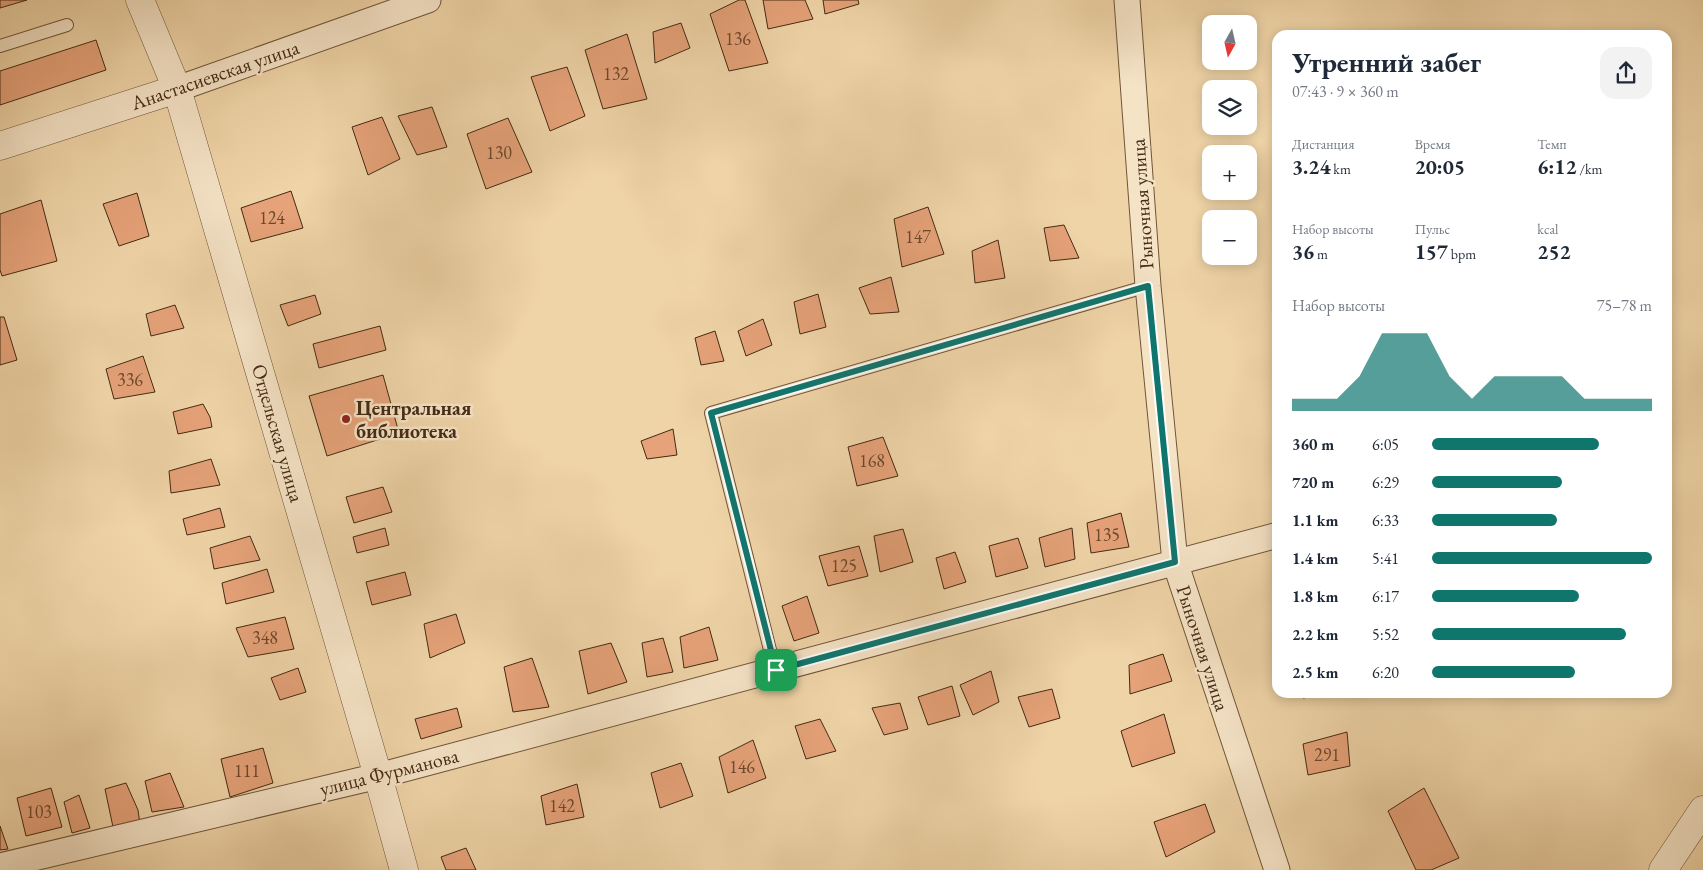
<!DOCTYPE html>
<html lang="ru">
<head>
<meta charset="utf-8">
<style>
	:root { --surface:#fff; --page:#f2f2f3; --text:#1f2937; --muted:#747a83; --accent:#0f766e }
	body { margin:0; font-family:"EB Garamond",serif; background:var(--page); color:var(--text); height:100vh; display:flex; flex-direction:column; font-size:19px; white-space:nowrap }
	* { box-sizing:border-box; margin:0 }
	p { font-size:16px; color:var(--muted) }
	.icon { flex:none; width:28px; height:28px; fill:none; stroke:currentColor; stroke-width:2; stroke-linecap:round; stroke-linejoin:round }
	.map { position:relative; flex:1; overflow:hidden }
	.details { position:absolute; left:1272px; top:30px; width:400px; height:668px; display:flex; flex-direction:column; background:var(--surface); border-radius:15px; box-shadow:0 2px 12px #0003 }
	.details>* { flex:none }
	.needle { width:32px; rotate:188deg }
	.fabs { position:absolute; left:1202px; top:15px; display:grid; gap:10px }
	.fabs a { display:grid; place-items:center; width:55px; height:55px; border-radius:10px; background:var(--surface); box-shadow:0 2px 12px #0003; font-size:25px }
	.pin { position:absolute; display:grid; place-items:center; width:42px; height:42px; color:#fff; margin:-21px; border-radius:10px; box-shadow:0 2px 8px #0006 }
	.round { display:grid; place-items:center; flex:none; width:52px; height:52px; border-radius:15px; background:var(--page) }
	.headline { display:flex; align-items:center; justify-content:space-between; height:85px; padding:0 20px }
	h1 { font-size:28px; font-weight:700; line-height:38px }
	.stats { display:grid; grid-template-columns:repeat(3,1fr); gap:8px; height:85px; padding:5px 20px }
	.stats div { display:grid; align-content:center }
	.stats b { font-size:21px; font-weight:700 }
	.stats small { font-size:14px; font-weight:400 }
	.stats p { font-size:14px }
	.chart { height:140px; padding:10px 20px }
	.chart p { display:flex; justify-content:space-between }
	.chart svg { width:100%; height:90px; margin-top:5px; fill:var(--accent); opacity:.7 }
	ul { padding:0 20px; list-style:none; font-size:16px }
	li { display:grid; grid-template-columns:80px 60px 1fr; align-items:center; height:38px }
	li i { height:12px; border-radius:6px; background:var(--accent) }
	.map>svg:first-child { display:block }
	.building { fill:#e6a279; stroke:#442a13 }
	.lines { fill:none; stroke-linecap:round; stroke-linejoin:round }
	.service-casing { stroke:#6f5438; stroke-width:14 }
	.minor-casing { stroke:#6f5438; stroke-width:27 }
	.tertiary-casing { stroke:#6f5438; stroke-width:29 }
	.service { stroke:#f5e3c6; stroke-width:12 }
	.minor { stroke:#f5e3c6; stroke-width:25 }
	.tertiary { stroke:#f5e3c6; stroke-width:28 }
	.route-casing { stroke:#fff; stroke-width:10 }
	.route { stroke:#0f766e; stroke-width:6 }
	.poi-dot { fill:#8f2418; stroke:#f5e3c6; stroke-width:2 }
	.labels { text-anchor:middle; stroke-width:5; stroke-linejoin:round; paint-order:stroke }
	.number-label { font-size:18px; fill:#6c482c }
	.street-label { font-size:20px; fill:#442a13; stroke:#f5e3c6 }
	.poi-label { font-size:20px; font-weight:bold; fill:#442a13; stroke:#f5e3c6; text-anchor:start }
</style>
</head>
<body>
<div class="map">
<svg width="1703" height="870" viewBox="0 0 1703 870">
	<rect width="100%" height="100%" fill="#efd4a7"/>
	<filter id="stains"><feTurbulence type="fractalNoise" baseFrequency=".004" numOctaves="4"/><feColorMatrix values="0 0 0 0 .2 0 0 0 0 .09 0 0 0 0 .02 0 0 0 .5 -.17"/></filter>
	<radialGradient id="worn" r=".72"><stop offset=".6" stop-color="#630" stop-opacity="0"/><stop offset="1" stop-color="#630" stop-opacity=".3"/></radialGradient>
	<g class="building">
		<polygon points="0,0 27,0 0,8"/>
		<polygon points="739,0 745,0 768,63 729,71 710,14"/>
		<polygon points="763,0 805,0 813,19 768,29"/>
		<polygon points="823,0 858,0 859,4 825,14"/>
		<polygon points="681,23 690,48 655,63 653,32"/>
		<polygon points="627,34 647,99 603,109 585,50"/>
		<polygon points="96,40 106,70 0,105 0,71"/>
		<polygon points="567,67 585,116 550,131 531,77"/>
		<polygon points="432,107 447,147 417,155 398,116"/>
		<polygon points="382,117 400,159 368,175 352,127"/>
		<polygon points="508,118 532,172 486,189 467,134"/>
		<polygon points="291,191 303,228 251,242 241,208"/>
		<polygon points="137,193 149,236 119,246 103,204"/>
		<polygon points="41,200 57,261 2,276 0,270 0,214"/>
		<polygon points="928,207 944,254 902,267 894,219"/>
		<polygon points="1064,225 1079,258 1050,261 1044,228"/>
		<polygon points="998,240 1005,278 975,283 972,251"/>
		<polygon points="891,277 899,312 870,314 859,288"/>
		<polygon points="818,294 826,327 800,334 794,302"/>
		<polygon points="315,295 321,314 288,326 280,305"/>
		<polygon points="175,305 184,328 151,336 146,314"/>
		<polygon points="0,317 4,317 17,360 0,365"/>
		<polygon points="763,319 772,345 746,356 738,331"/>
		<polygon points="380,326 386,350 319,368 313,344"/>
		<polygon points="715,331 724,361 701,365 695,338"/>
		<polygon points="143,356 155,392 114,399 106,369"/>
		<polygon points="383,375 399,433 327,456 309,396"/>
		<polygon points="203,404 210,417 212,427 178,434 173,412"/>
		<polygon points="673,429 677,455 647,459 641,441"/>
		<polygon points="883,437 898,476 857,486 848,447"/>
		<polygon points="211,459 220,485 171,493 169,471"/>
		<polygon points="383,487 392,512 354,523 346,497"/>
		<polygon points="220,508 225,527 187,535 183,519"/>
		<polygon points="1121,513 1129,547 1091,553 1087,523"/>
		<polygon points="385,528 389,545 357,553 353,537"/>
		<polygon points="1072,528 1075,559 1045,567 1039,538"/>
		<polygon points="903,529 913,562 880,572 874,536"/>
		<polygon points="250,536 260,560 214,569 210,548"/>
		<polygon points="1018,538 1028,568 996,577 989,546"/>
		<polygon points="859,546 868,576 828,586 819,556"/>
		<polygon points="955,552 966,582 944,589 936,558"/>
		<polygon points="267,569 274,592 226,604 222,583"/>
		<polygon points="405,572 411,595 372,605 366,582"/>
		<polygon points="807,596 819,633 794,641 782,606"/>
		<polygon points="456,614 465,643 430,658 424,624"/>
		<polygon points="285,617 294,649 248,657 236,628"/>
		<polygon points="709,627 718,660 684,668 680,637"/>
		<polygon points="663,638 673,672 647,677 642,643"/>
		<polygon points="611,643 627,682 588,694 579,651"/>
		<polygon points="1163,654 1172,681 1130,694 1129,665"/>
		<polygon points="532,658 549,707 513,712 504,667"/>
		<polygon points="298,668 306,692 280,700 271,678"/>
		<polygon points="991,671 999,702 973,715 960,685"/>
		<polygon points="952,686 960,716 928,725 918,697"/>
		<polygon points="1052,689 1060,718 1029,727 1018,697"/>
		<polygon points="1303,692 1341,692 1303,698"/>
		<polygon points="900,703 908,729 884,735 872,708"/>
		<polygon points="457,708 462,727 421,739 415,719"/>
		<polygon points="1164,714 1175,753 1132,767 1121,731"/>
		<polygon points="820,719 836,751 806,759 795,726"/>
		<polygon points="1347,732 1350,766 1308,775 1303,744"/>
		<polygon points="753,740 766,778 728,793 719,757"/>
		<polygon points="263,748 273,783 230,797 221,759"/>
		<polygon points="681,763 693,796 660,808 651,773"/>
		<polygon points="170,773 184,807 152,812 145,781"/>
		<polygon points="126,783 138,810 140,824 113,827 105,789"/>
		<polygon points="577,784 584,817 546,825 541,796"/>
		<polygon points="51,788 62,827 26,836 17,798"/>
		<polygon points="1424,788 1459,858 1431,870 1416,870 1388,811"/>
		<polygon points="79,795 90,828 72,833 64,802"/>
		<polygon points="1205,804 1215,832 1166,857 1154,822"/>
		<polygon points="0,826 8,849 0,850"/>
		<polygon points="466,848 476,870 446,870 441,857"/>
	</g>
	<g class="lines">
		<defs>
			<g id="service">
				<polyline points="0,46 67,25"/>
				<polyline points="775,670 711,413 1148,286"/>
			</g>
			<g id="minor">
				<polyline points="1127,0 1148,286 1175,562 1277,870"/>
				<polyline points="177,89 428,0"/>
				<polyline points="0,866 378,776 1278,535"/>
			</g>
			<g id="tertiary">
				<polyline points="140,0 177,89 378,776 404,870"/>
				<polyline points="0,146 177,89"/>
				<polyline points="1663,870 1703,810"/>
			</g>
		</defs>
		<use href="#service" class="service-casing"/>
		<use href="#minor" class="minor-casing"/>
		<use href="#tertiary" class="tertiary-casing"/>
		<use href="#service" class="service"/>
		<use href="#minor" class="minor"/>
		<use href="#tertiary" class="tertiary"/>
	</g>
	<g class="lines">
		<defs>
			<polygon id="route" points="1148,286 1175,562 776,670 711,413"/>
		</defs>
		<use href="#route" class="route-casing"/>
		<use href="#route" class="route"/>
	</g>
	<circle class="poi-dot" cx="346" cy="419" r="5"/>
	<g class="labels">
		<g class="number-label">
			<text x="738" y="45">136</text>
			<text x="616" y="80">132</text>
			<text x="499" y="159">130</text>
			<text x="272" y="224">124</text>
			<text x="918" y="243">147</text>
			<text x="130" y="386">336</text>
			<text x="872" y="467">168</text>
			<text x="1107" y="541">135</text>
			<text x="844" y="572">125</text>
			<text x="265" y="644">348</text>
			<text x="1327" y="761">291</text>
			<text x="742" y="773">146</text>
			<text x="247" y="777">111</text>
			<text x="562" y="812">142</text>
			<text x="39" y="818">103</text>
		</g>
		<g class="street-label">
			<text transform="translate(215 75) rotate(-19)" y="7">Анастасиевская улица</text>
			<text transform="translate(1142 204) rotate(-94)" y="7">Рыночная улица</text>
			<text transform="translate(278 433) rotate(74)" y="7">Отдельская улица</text>
			<text transform="translate(1203 648) rotate(72)" y="7">Рыночная улица</text>
			<text transform="translate(389 772) rotate(-14)" y="7">улица Фурманова</text>
		</g>
		<g class="poi-label">
			<text x="356" y="415">Центральная<tspan x="356" dy="23">библиотека</tspan></text>
		</g>
	</g>
	<rect width="100%" height="100%" filter="url(#stains)"/>
	<rect width="100%" height="100%" fill="url(#worn)"/>
</svg>
<div class="fabs">
<a><svg class="needle" viewBox="-14 -14 28 28"><path d="M0-13l5 13h-10z" fill="#e53935"/><path d="M0 13l5-13h-10z" fill="#747a83"/></svg></a>
<a><svg class="icon" aria-label="layers" viewBox="0 0 24 24"><path d="M12 4l9 5-9 5-9-5zM3 14l9 5 9-5"/></svg></a>
<a>+</a>
<a>−</a>
</div>
<div class="pin" style="left:776px;top:670px;background:#1e9e55"><svg class="icon" aria-label="arrive" viewBox="0 0 24 24"><path d="M6 21V4h12l-3 4 3 4H6"/></svg></div>
<section class="details">
<div class="headline"><div><h1>Утренний забег</h1><p>07:43 · 9 × 360 m</p></div><a class="round"><svg class="icon" aria-label="share" viewBox="0 0 24 24"><path d="M12 15V3M7 8l5-5 5 5M5 13v7h14v-7"/></svg></a></div>
<div class="stats">
<div><p>Дистанция</p><b>3.24<small> km</small></b></div>
<div><p>Время</p><b>20:05</b></div>
<div><p>Темп</p><b>6:12<small> /km</small></b></div>
</div>
<div class="stats">
<div><p>Набор высоты</p><b>36<small> m</small></b></div>
<div><p>Пульс</p><b>157<small> bpm</small></b></div>
<div><p>kcal</p><b>252</b></div>
</div>
<div class="chart"><p><span>Набор высоты</span>75–78 m</p>
<svg viewBox="0 0 160 44" preserveAspectRatio="none"><path d="M0 44V38L10 38L20 38L30 27L40 6L50 6L60 6L70 27L80 38L90 27L100 27L110 27L120 27L130 38L140 38L150 38L160 38V44z"/></svg>
</div>
<ul>
<li><b>360 m</b>6:05<i style="width:76%"></i></li>
<li><b>720 m</b>6:29<i style="width:59%"></i></li>
<li><b>1.1 km</b>6:33<i style="width:57%"></i></li>
<li><b>1.4 km</b>5:41<i style="width:100%"></i></li>
<li><b>1.8 km</b>6:17<i style="width:67%"></i></li>
<li><b>2.2 km</b>5:52<i style="width:88%"></i></li>
<li><b>2.5 km</b>6:20<i style="width:65%"></i></li>
</ul>
</section>
</div>
</body>
</html>
